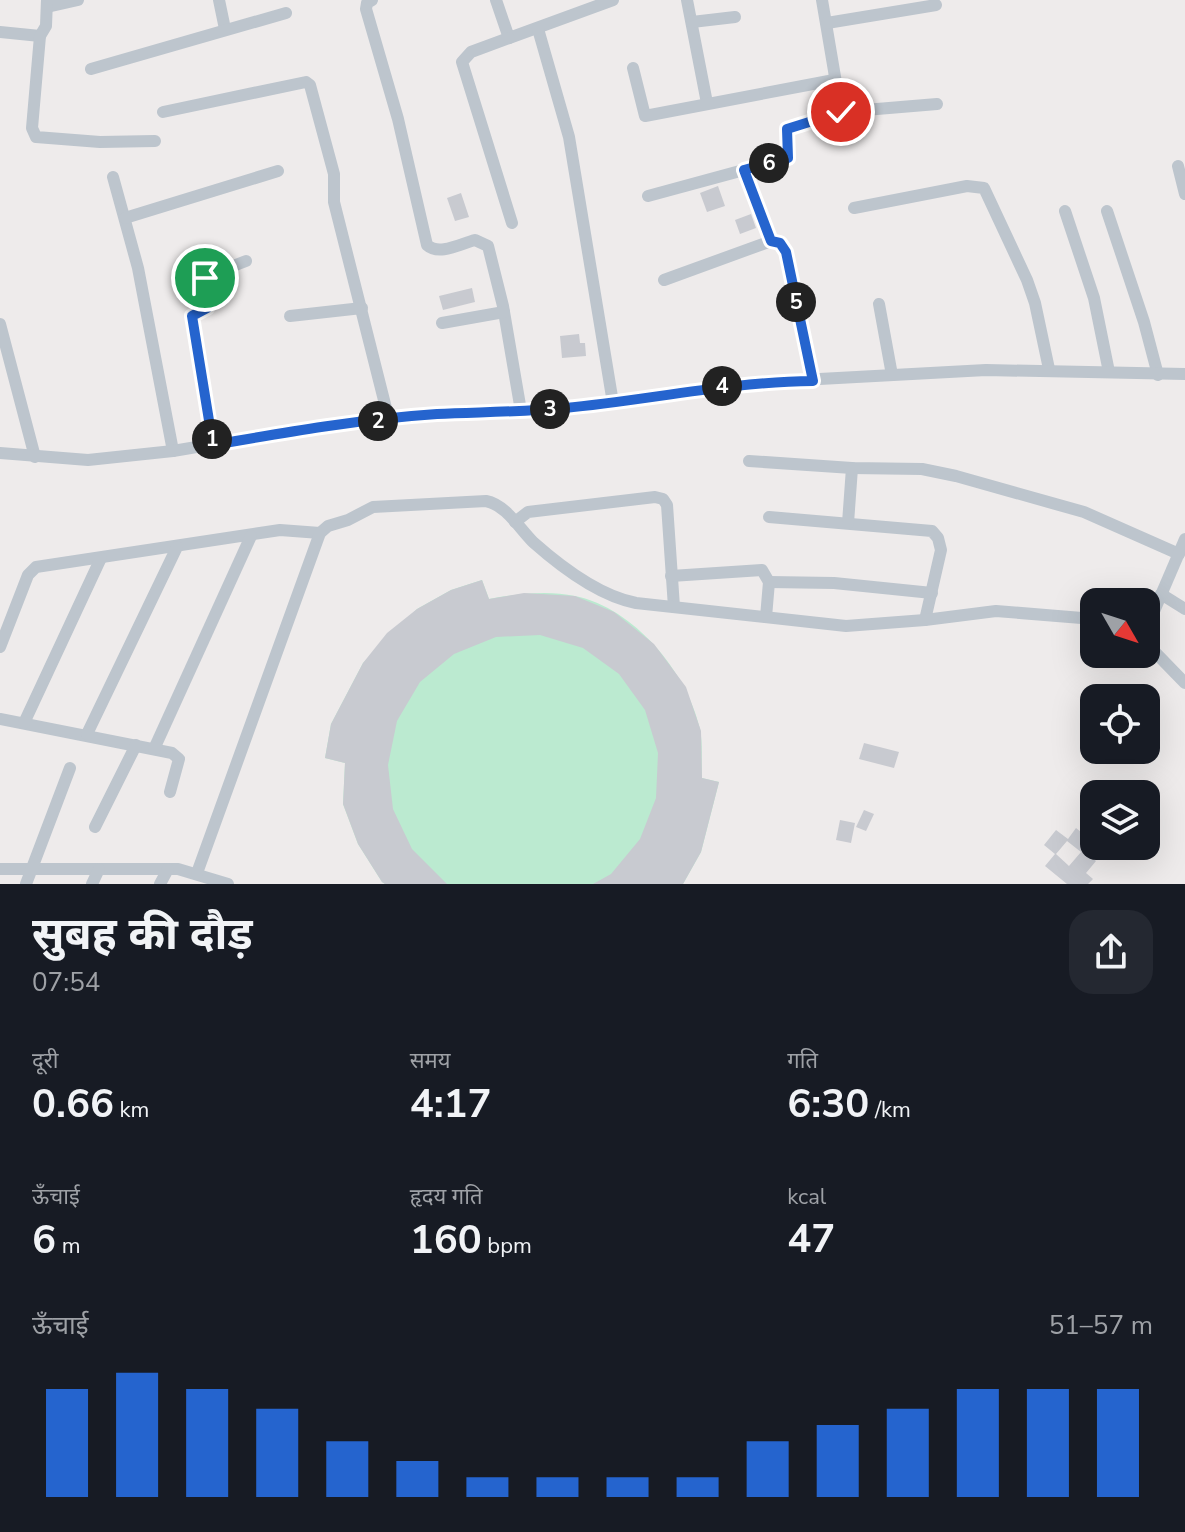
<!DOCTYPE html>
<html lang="hi">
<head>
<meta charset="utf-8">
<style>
	:root { --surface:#171b24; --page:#242831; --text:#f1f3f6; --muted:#9ea1a6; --accent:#2564ce }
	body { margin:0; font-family:"Nunito Sans","Noto Sans Devanagari",sans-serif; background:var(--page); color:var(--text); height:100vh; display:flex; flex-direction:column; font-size:30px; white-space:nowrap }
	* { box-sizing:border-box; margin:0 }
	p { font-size:26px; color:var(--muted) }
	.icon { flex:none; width:44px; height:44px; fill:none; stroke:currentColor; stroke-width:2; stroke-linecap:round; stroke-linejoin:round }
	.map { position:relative; height:884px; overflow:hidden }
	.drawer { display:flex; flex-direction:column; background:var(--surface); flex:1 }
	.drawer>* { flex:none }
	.needle { width:52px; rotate:129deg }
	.fabs { position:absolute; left:1080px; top:588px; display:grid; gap:16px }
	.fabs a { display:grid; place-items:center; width:80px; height:80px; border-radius:16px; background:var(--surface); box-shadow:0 8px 32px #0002; font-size:40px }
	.pin { position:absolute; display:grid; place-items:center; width:68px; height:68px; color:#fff; margin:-34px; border:4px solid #fff; border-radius:50%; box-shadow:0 2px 8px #0007 }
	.km { position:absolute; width:40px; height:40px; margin:-20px; border-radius:50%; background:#222; color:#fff; font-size:22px; line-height:40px; text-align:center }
	.round { display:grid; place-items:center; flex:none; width:84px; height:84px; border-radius:24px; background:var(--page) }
	.summary { display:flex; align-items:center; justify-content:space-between; height:136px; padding:0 32px }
	h1 { font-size:44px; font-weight:700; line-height:60px }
	.metrics { display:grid; grid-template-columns:repeat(3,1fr); gap:12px; height:136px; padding:8px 32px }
	.metrics div { display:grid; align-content:center }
	.metrics b { font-size:40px; font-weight:700 }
	.metrics small { font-size:22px; font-weight:400 }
	.metrics p { font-size:22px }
	.chart { height:224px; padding:16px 32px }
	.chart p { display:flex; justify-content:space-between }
	.chart svg { width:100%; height:144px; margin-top:8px; stroke:var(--accent); stroke-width:6 }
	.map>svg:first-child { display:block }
	.green { fill:#bbead0 }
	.building { fill:#c8cad0; fill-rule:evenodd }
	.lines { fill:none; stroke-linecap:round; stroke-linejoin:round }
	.minor { stroke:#bdc5cd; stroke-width:12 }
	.route-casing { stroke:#fff; stroke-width:16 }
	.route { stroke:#2564ce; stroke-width:10 }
</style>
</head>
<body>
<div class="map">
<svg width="1185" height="884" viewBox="0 0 1185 884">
	<rect width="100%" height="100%" fill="#eeebeb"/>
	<path class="green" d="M482 580 489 599C517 594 547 590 575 596 634 608 687 672 700 729 703 744 701 762 702 778L719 782 701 852 683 884H385L382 882 358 844 343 804 345 763 325 758 331 724 363 663 417 609 451 590Z"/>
	<g class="building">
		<polygon points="718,186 725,206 707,212 700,193"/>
		<polygon points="461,193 469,217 455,221 447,198"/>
		<polygon points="751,214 756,228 740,234 735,220"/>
		<polygon points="472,288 475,302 443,310 439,296"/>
		<polygon points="579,334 580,343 585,343 586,356 562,358 560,336"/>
		<polygon points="482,580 489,599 524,593 575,596 614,612 654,644 686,687 701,731 702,778 719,782 701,852 683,884 593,884 611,874 640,839 656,798 658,753 645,710 619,674 583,648 540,635 496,637 454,654 420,682 397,721 388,765 393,809 412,849 447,884 385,884 382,882 358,844 343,804 345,763 325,758 331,724 363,663 387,633 417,609 451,590"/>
		<polygon points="864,743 899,752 894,768 859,759"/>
		<polygon points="864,810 874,814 866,831 856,827"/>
		<polygon points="840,820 855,823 851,843 836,840"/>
		<path d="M1076 828 1092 841 1089 845 1096 851 1091 857 1096 861 1086 873 1093 879 1088 884H1067L1045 866 1055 854 1044 845 1056 830 1068 839ZM1067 841 1081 852 1069 866 1056 854Z"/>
	</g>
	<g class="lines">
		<g class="minor">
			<polyline points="219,0 225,29"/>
			<path d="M372 0 367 3 366 9 398 119 427 245C439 256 460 244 475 240L488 246 503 306 521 411"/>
			<polyline points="496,0 509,38 613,0"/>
			<polyline points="687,0 707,103"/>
			<polyline points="822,0 841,112"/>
			<polyline points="47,7 78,0"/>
			<polyline points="692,22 735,17"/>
			<polyline points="827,23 936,5"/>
			<polyline points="538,29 569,137 613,403"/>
			<polyline points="0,32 40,36 46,26 47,0"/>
			<polyline points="40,36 32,128 36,137 100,142 155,141"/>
			<polyline points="509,38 471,52 462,62 512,223"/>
			<polyline points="633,68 645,116 834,80"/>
			<polyline points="91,69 286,13"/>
			<polyline points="163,112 306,82 310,85 334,174 334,202 389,420"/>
			<polyline points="1178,166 1185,194"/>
			<polyline points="744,170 771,241"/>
			<polyline points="113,177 138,268 173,451"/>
			<polyline points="648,196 788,158 787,129 841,112 937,104"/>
			<polyline points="854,208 967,186 984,188 1027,280 1035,303 1049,369"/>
			<polyline points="1065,211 1094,298 1109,372"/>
			<polyline points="1107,211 1144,322 1158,375"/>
			<polyline points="125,218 278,171"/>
			<polyline points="664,280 771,241 780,243 786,252 813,381"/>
			<polyline points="879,304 892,375"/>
			<polyline points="290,316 362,308"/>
			<polyline points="442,323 504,312"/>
			<polyline points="0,324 35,457"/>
			<polyline points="213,445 192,316 207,308 204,283 207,276 246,261"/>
			<polyline points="0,453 88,460 173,451 297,430 435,414 521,411 613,403 764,382 986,370 1185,374"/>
			<polyline points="749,461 852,468 922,469 956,476 1084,512 1179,554"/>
			<polyline points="769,517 932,531 938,538 941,550 925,620"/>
			<polyline points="515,522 528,512 655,497 663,499 667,505 674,607"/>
			<polyline points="848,523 852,468"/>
			<polyline points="671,576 762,570 769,582 766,617"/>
			<polyline points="769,582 834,583 932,593"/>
			<polyline points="1161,594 1185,609"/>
			<polyline points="1146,630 1185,539"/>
			<polyline points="1146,643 1185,683"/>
			<polyline points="0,647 28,575 36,567 280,530 320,533"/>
			<polyline points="0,719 172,753 179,759 170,792"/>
			<polyline points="24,723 101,558"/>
			<polyline points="87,734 177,547"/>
			<polyline points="154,749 251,536"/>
			<polyline points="95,827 136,745"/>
			<polyline points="0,869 178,869 228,884"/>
			<path d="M197 873 320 533 328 526 348 520 373 507 486 501C506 505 519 528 533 542 560 566 600 596 636 603L846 626 925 620 996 611 1094 619"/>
			<polyline points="26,884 70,768"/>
			<polyline points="92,884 99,869"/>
			<polyline points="160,884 168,869"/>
		</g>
	</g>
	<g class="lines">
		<defs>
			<path id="route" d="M205 278 207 308 192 316 213 445C287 432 362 419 437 414 480 412 522 412 565 408 648 400 729 382 813 381L786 252 780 243 771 241 744 170 788 158 787 129 841 112"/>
		</defs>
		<use href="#route" class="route-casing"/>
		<use href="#route" class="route"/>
	</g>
</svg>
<div class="fabs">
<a><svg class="needle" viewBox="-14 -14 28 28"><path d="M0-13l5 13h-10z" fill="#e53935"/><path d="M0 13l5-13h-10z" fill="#9ea1a6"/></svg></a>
<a><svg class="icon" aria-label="locate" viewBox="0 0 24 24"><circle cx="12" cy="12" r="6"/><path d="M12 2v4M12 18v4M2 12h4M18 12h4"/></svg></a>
<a><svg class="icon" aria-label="layers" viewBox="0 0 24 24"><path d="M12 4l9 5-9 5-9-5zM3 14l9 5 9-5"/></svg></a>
</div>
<div class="pin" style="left:205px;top:278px;background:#1e9e55"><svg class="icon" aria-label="arrive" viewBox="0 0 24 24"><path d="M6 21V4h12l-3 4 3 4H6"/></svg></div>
<div class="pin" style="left:841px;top:112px;background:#d93025"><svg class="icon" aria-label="check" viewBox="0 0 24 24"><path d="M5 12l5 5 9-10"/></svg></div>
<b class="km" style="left:212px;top:439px">1</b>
<b class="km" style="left:378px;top:421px">2</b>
<b class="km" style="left:550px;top:409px">3</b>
<b class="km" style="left:722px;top:386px">4</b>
<b class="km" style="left:796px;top:302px">5</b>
<b class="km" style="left:769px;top:163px">6</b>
</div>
<section class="drawer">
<div class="summary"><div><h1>सुबह की दौड़</h1><p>07:54</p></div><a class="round"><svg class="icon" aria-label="share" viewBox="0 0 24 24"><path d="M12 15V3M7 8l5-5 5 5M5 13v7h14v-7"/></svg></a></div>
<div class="metrics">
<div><p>दूरी</p><b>0.66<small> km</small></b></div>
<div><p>समय</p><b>4:17</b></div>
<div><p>गति</p><b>6:30<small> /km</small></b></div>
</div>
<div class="metrics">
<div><p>ऊँचाई</p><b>6<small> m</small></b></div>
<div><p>हृदय गति</p><b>160<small> bpm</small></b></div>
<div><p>kcal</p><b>47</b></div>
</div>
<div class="chart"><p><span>ऊँचाई</span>51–57 m</p>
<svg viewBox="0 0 160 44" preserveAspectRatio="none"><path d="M5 44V11M15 44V6M25 44V11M35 44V17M45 44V27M55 44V33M65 44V38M75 44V38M85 44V38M95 44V38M105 44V27M115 44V22M125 44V17M135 44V11M145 44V11M155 44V11"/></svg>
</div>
</section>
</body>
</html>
